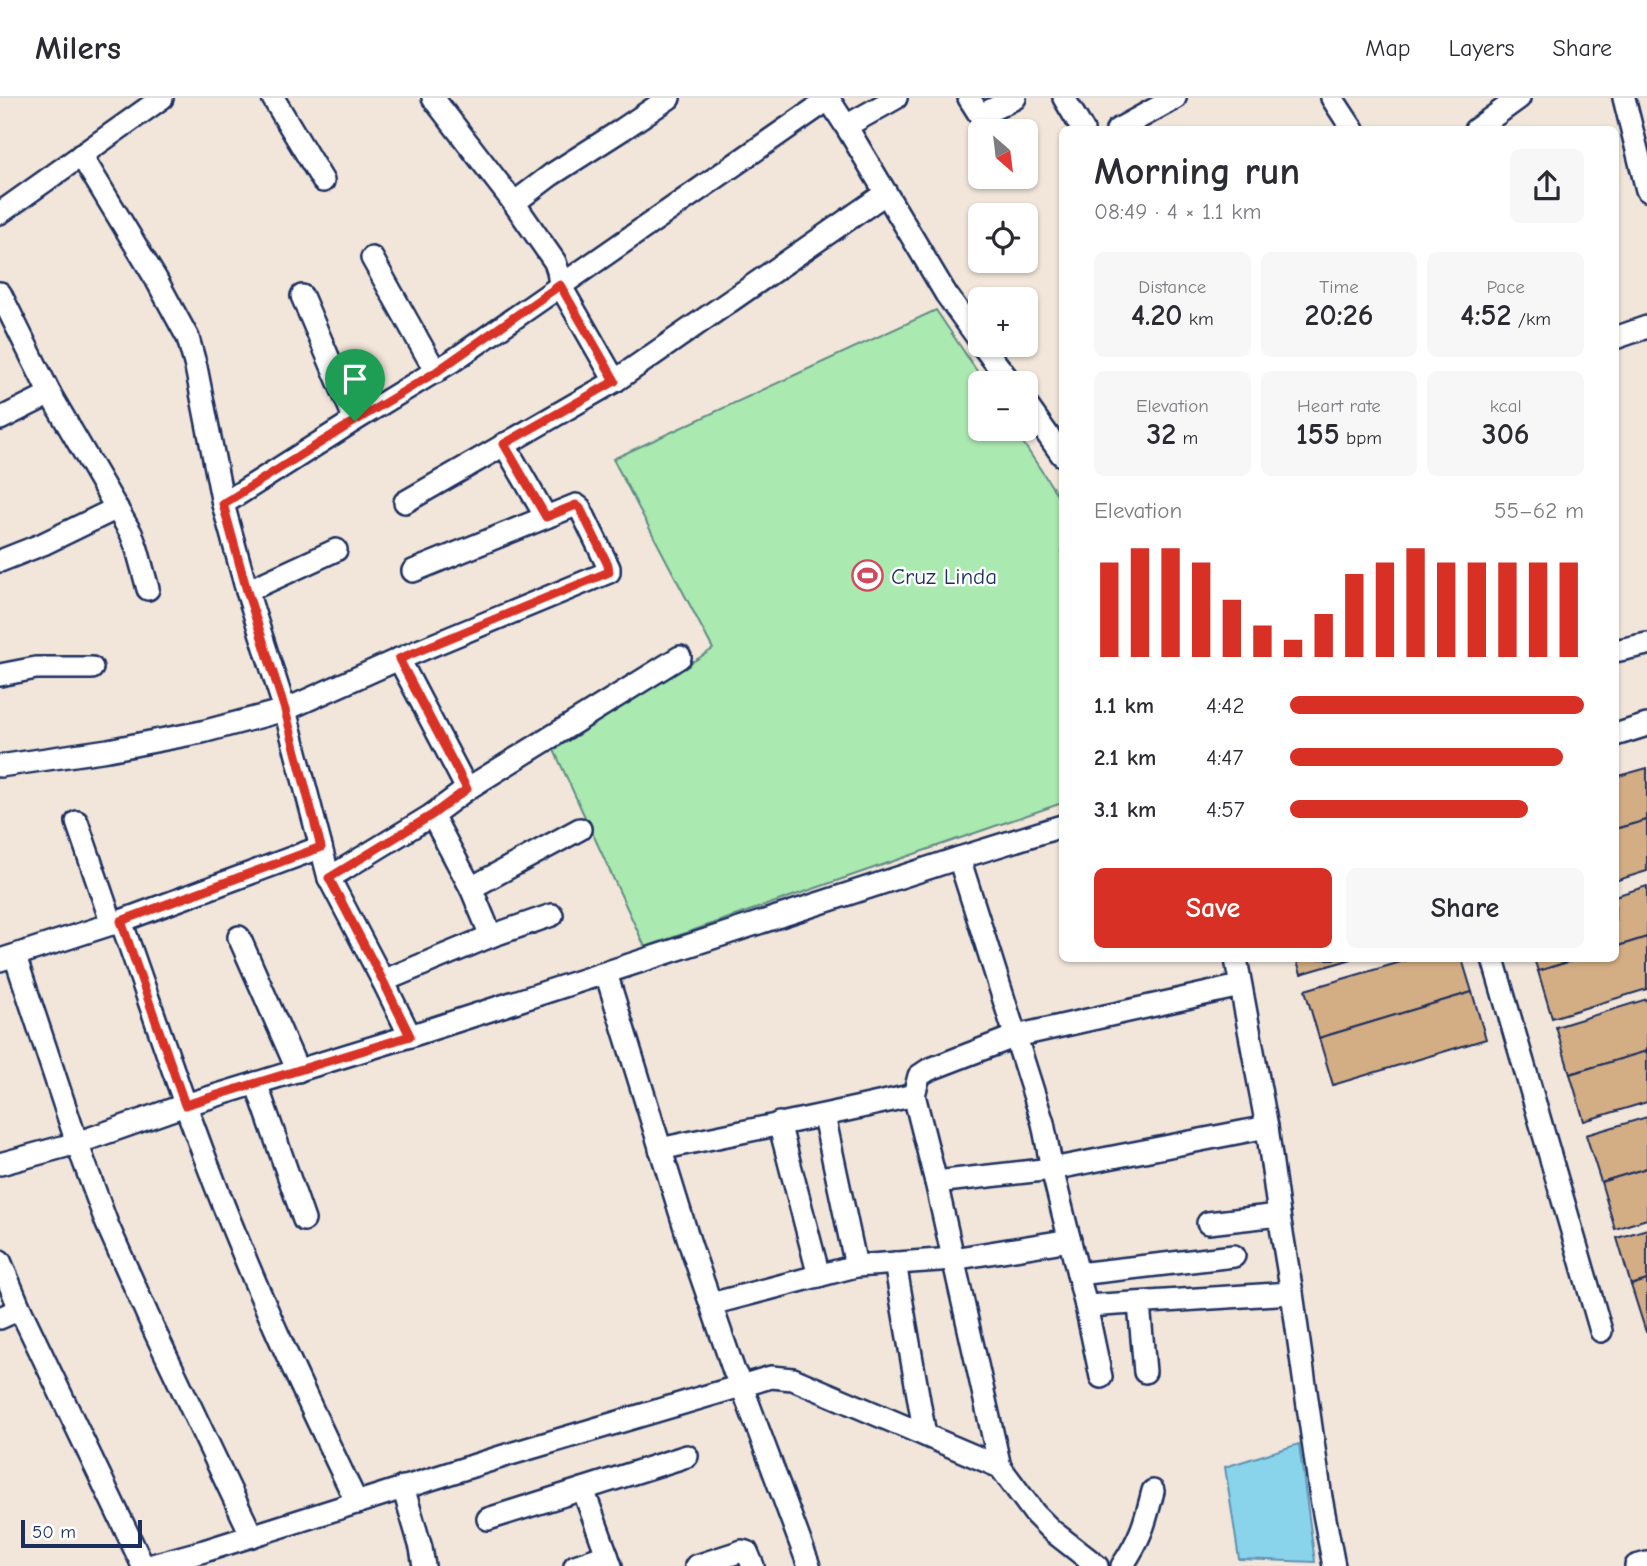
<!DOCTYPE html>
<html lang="en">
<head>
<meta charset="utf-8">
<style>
	:root { --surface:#fff; --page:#f7f7f7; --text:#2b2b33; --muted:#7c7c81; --line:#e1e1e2; --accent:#d93025 }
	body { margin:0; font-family:"Comic Neue",sans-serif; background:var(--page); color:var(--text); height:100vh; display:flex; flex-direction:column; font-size:26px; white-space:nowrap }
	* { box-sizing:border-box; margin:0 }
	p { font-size:23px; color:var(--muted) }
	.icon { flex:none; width:38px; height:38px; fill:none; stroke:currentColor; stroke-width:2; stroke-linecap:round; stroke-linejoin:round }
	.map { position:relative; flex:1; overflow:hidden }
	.drawer { position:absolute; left:1059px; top:28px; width:560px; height:836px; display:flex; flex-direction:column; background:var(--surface); border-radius:10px; box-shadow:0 2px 5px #0004 }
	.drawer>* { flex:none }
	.needle { width:46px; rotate:152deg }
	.tools { position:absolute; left:968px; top:21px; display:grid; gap:14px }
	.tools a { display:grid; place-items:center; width:70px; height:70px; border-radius:10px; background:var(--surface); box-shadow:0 2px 5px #0004; font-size:35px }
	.scale { position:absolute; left:21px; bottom:18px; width:121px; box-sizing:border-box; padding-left:7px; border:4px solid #1b2f5e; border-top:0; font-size:19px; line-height:24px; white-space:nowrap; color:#1b2f5e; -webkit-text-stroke:5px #fff; paint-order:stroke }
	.pin { position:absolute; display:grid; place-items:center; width:60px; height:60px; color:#fff; margin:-72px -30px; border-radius:50% 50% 50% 0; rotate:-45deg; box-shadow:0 0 7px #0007 }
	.pin .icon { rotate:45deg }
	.round { display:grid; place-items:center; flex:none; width:74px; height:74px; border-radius:10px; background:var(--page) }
	.overview { display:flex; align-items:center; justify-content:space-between; height:119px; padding:0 35px }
	h1 { font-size:38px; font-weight:700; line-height:52px }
	.stats { display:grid; grid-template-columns:repeat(3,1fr); gap:10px; height:119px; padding:7px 35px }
	.stats div { display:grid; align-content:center; border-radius:10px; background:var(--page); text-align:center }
	.stats b { font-size:30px; font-weight:700 }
	.stats small { font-size:19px; font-weight:400 }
	.stats p { font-size:19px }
	.chart { height:196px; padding:14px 35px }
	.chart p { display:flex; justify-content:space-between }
	.chart svg { width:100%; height:126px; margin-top:7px; stroke:var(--accent); stroke-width:6 }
	.cta { display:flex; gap:14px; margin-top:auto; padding:14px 35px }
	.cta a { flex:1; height:80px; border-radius:10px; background:var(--accent); color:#fff; font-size:28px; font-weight:700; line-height:80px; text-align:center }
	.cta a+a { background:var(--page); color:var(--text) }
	ul { padding:0 35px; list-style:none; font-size:23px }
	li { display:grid; grid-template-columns:112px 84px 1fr; align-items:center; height:52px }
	li i { height:18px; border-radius:9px; background:var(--accent) }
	header { display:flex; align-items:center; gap:42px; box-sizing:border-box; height:98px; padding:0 35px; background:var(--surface); border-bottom:2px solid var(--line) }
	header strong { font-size:33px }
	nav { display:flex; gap:38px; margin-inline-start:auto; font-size:24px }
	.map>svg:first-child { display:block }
	.green { fill:#aae9b0; stroke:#628c87; stroke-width:2 }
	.water { fill:#8ad4eb; stroke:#5e92b3; stroke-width:2 }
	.building { fill:#d3ad84; stroke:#1b2f5e; stroke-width:2 }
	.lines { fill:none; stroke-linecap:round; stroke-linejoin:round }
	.minor-casing { stroke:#1b2f5e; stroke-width:26 }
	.minor { stroke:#fff; stroke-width:21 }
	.route-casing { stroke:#fff; stroke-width:14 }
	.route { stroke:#d93025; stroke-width:9 }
	.labels { text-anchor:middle; stroke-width:5; stroke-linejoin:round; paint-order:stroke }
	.poi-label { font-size:23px; fill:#1b2f5e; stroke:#fff; text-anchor:start }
</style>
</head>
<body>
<header>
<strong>Milers</strong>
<nav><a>Map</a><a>Layers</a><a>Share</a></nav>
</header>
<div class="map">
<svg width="1647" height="1468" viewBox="0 0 1647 1468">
	<rect width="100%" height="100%" fill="#f2e6da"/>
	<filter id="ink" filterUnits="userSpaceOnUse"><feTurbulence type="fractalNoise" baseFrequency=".0143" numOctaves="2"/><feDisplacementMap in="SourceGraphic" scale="14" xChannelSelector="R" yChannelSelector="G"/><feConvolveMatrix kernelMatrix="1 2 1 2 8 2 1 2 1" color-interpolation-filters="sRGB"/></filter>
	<g filter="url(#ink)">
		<polygon class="green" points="936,212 985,285 980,285 980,331 1014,331 1062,404 1062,705 645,849 554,652 713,551 613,361"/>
		<polygon class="water" points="1299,1346 1315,1464 1239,1461 1225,1369"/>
		<g class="building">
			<polygon points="1647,670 1647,722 1615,731 1615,679"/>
			<polygon points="1647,722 1647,773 1615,783 1615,731"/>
			<polygon points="1647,788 1647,839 1615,849 1615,798"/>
			<polygon points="1647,839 1647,891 1552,920 1538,873 1577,861 1615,861 1615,849"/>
			<polygon points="1296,861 1352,861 1301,876"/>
			<polygon points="1411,861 1462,861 1472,894 1319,940 1305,892"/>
			<polygon points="1534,861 1577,861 1538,873"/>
			<polygon points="1472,894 1486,941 1333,987 1319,940"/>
			<polygon points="1647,901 1647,953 1570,976 1556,929"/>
			<polygon points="1647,953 1647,1004 1584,1023 1570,976"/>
			<polygon points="1647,1019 1647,1070 1601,1084 1586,1037"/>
			<polygon points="1647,1070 1647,1121 1615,1131 1601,1084"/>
			<polygon points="1647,1131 1647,1182 1631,1187 1617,1140"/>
			<polygon points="1647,1182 1647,1234 1646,1234 1631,1187"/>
		</g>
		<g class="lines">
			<defs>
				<g id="minor">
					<polyline points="273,0 323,83"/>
					<polyline points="433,0 514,105 555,164 558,173 560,187 615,283"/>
					<polyline points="828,0 846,28 946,196 980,243"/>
					<polyline points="969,0 981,19 983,16 1015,0"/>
					<polyline points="1064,0 1083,32"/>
					<polyline points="1332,0 1353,32"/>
					<polyline points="1624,0 1647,92"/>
					<polyline points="846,28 896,0"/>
					<polyline points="1117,32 1175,0"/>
					<polyline points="1475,32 1519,0"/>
					<polyline points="81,57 156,181 188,240 196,269 223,406 247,493 285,612 329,780 383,883 410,938"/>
					<polyline points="514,105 551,77 623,31 669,0"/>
					<polyline points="0,115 162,0"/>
					<polyline points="372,160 436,274"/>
					<polyline points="0,195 50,296 131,435 137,451 148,491"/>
					<polyline points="302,198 355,322"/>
					<polyline points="1615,240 1647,229"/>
					<polyline points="982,247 1011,285"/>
					<polyline points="1026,306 1062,357"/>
					<polyline points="0,321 50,296"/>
					<polyline points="504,346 546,419"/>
					<polyline points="405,404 615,283 886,95"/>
					<polyline points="223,406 355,322 454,262 829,1"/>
					<polyline points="0,463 43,446 117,410"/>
					<polyline points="247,493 336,452"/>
					<polyline points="1615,553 1647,546"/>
					<polyline points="399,561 467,691"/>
					<polyline points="0,577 36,570 92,570"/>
					<polyline points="1615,637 1647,627"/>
					<polyline points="0,668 108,652 202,634 285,612 399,561 609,474 609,470 580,410 576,407 413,473"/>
					<polyline points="432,717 471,790 491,838"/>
					<polyline points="77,724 112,826"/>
					<polyline points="959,760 1043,1025 1052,1071 1086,1208 1101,1279"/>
					<polyline points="329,780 432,717 467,691 680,559"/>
					<polyline points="471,790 580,731"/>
					<path d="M121 823C159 930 194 1038 238 1143 274 1232 315 1319 357 1405"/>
					<polyline points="239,839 298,973"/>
					<polyline points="15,858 77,1045 107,1126 155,1234 252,1438"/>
					<polyline points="1236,861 1267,1029 1279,1117 1292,1195 1321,1400 1334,1468"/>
					<polyline points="1493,861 1601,1233"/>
					<polyline points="0,862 121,823 321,749"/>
					<polyline points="606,875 690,1146 734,1273 741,1286 770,1363 809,1468"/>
					<polyline points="383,883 491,838 552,817"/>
					<polyline points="256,985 304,1122"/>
					<polyline points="824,1018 856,1168"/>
					<polyline points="779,1025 819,1178"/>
					<path d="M660 1051C745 1033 829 1017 914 997"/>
					<polyline points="0,1066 77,1045 185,1007 410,938 959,760 1062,728"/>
					<polyline points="936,1084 1052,1071 1267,1029"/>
					<polyline points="1208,1125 1279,1117"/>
					<polyline points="0,1163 20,1211 143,1468"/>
					<polyline points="895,1165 925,1337"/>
					<polyline points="1078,1176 1234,1158"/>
					<polyline points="711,1206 856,1168 953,1161 1070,1142"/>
					<polyline points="1139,1206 1145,1274"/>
					<polyline points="1086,1208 1292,1195"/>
					<polyline points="0,1220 20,1211"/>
					<polyline points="1000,1369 936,1084 914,997 919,978 928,972 1016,938 1240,888"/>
					<polyline points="403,1389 421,1450 424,1468"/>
					<polyline points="583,1391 611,1468"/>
					<polyline points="488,1421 687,1358"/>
					<polyline points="149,1468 204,1453 507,1357 771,1279 793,1281 1000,1369 1035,1416 1051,1432 1097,1468"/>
					<polyline points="575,1468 607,1457"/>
					<polyline points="696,1468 742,1453 747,1454 753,1468"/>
					<path d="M1122 1468C1141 1440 1145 1425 1153 1393"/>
					<polyline points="1636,1468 1647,1465"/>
				</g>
			</defs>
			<use href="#minor" class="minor-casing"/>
			<use href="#minor" class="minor"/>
		</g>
	</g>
	<g class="lines" filter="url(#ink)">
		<defs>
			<polygon id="route" points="560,187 615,283 504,346 546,419 576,407 580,410 608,467 609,474 399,561 467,691 432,717 329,780 383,883 410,938 185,1007 121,823 321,749 285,612 247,493 223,406 355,323 436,274"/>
		</defs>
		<use href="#route" class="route-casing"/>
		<use href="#route" class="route"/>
	</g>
	<defs>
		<symbol id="stadium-ring" viewBox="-11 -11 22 22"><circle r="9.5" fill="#fff" stroke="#d1495b" stroke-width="1.5"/><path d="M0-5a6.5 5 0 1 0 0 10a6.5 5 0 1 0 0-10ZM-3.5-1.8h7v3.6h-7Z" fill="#d1495b"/></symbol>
	</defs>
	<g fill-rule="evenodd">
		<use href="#stadium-ring" x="850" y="460" width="35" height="35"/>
	</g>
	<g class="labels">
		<g class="poi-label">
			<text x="891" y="486">Cruz Linda</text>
		</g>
	</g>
</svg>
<div class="tools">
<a><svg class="needle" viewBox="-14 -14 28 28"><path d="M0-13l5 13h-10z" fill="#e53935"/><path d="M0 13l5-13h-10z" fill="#7c7c81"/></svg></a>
<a><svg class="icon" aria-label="locate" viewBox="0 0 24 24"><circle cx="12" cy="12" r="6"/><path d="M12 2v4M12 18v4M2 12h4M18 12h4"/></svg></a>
<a>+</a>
<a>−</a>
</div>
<div class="scale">50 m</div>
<div class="pin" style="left:355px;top:323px;background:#1e9e55"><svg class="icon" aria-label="arrive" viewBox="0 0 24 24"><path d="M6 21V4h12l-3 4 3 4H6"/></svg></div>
<section class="drawer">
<div class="overview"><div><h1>Morning run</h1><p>08:49 · 4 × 1.1 km</p></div><a class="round"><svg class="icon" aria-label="share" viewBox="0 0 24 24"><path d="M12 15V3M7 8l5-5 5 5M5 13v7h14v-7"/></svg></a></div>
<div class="stats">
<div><p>Distance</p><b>4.20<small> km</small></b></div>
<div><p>Time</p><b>20:26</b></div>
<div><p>Pace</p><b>4:52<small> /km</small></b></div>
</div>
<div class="stats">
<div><p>Elevation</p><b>32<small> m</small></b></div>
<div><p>Heart rate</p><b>155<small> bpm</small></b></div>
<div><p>kcal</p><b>306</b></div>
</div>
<div class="chart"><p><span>Elevation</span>55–62 m</p>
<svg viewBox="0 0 160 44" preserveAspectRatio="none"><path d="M5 44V11M15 44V6M25 44V6M35 44V11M45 44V24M55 44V33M65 44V38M75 44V29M85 44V15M95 44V11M105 44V6M115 44V11M125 44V11M135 44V11M145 44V11M155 44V11"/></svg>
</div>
<ul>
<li><b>1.1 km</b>4:42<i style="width:100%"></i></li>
<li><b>2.1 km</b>4:47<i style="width:93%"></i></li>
<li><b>3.1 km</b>4:57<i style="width:81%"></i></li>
</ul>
<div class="cta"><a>Save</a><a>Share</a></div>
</section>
</div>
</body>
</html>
